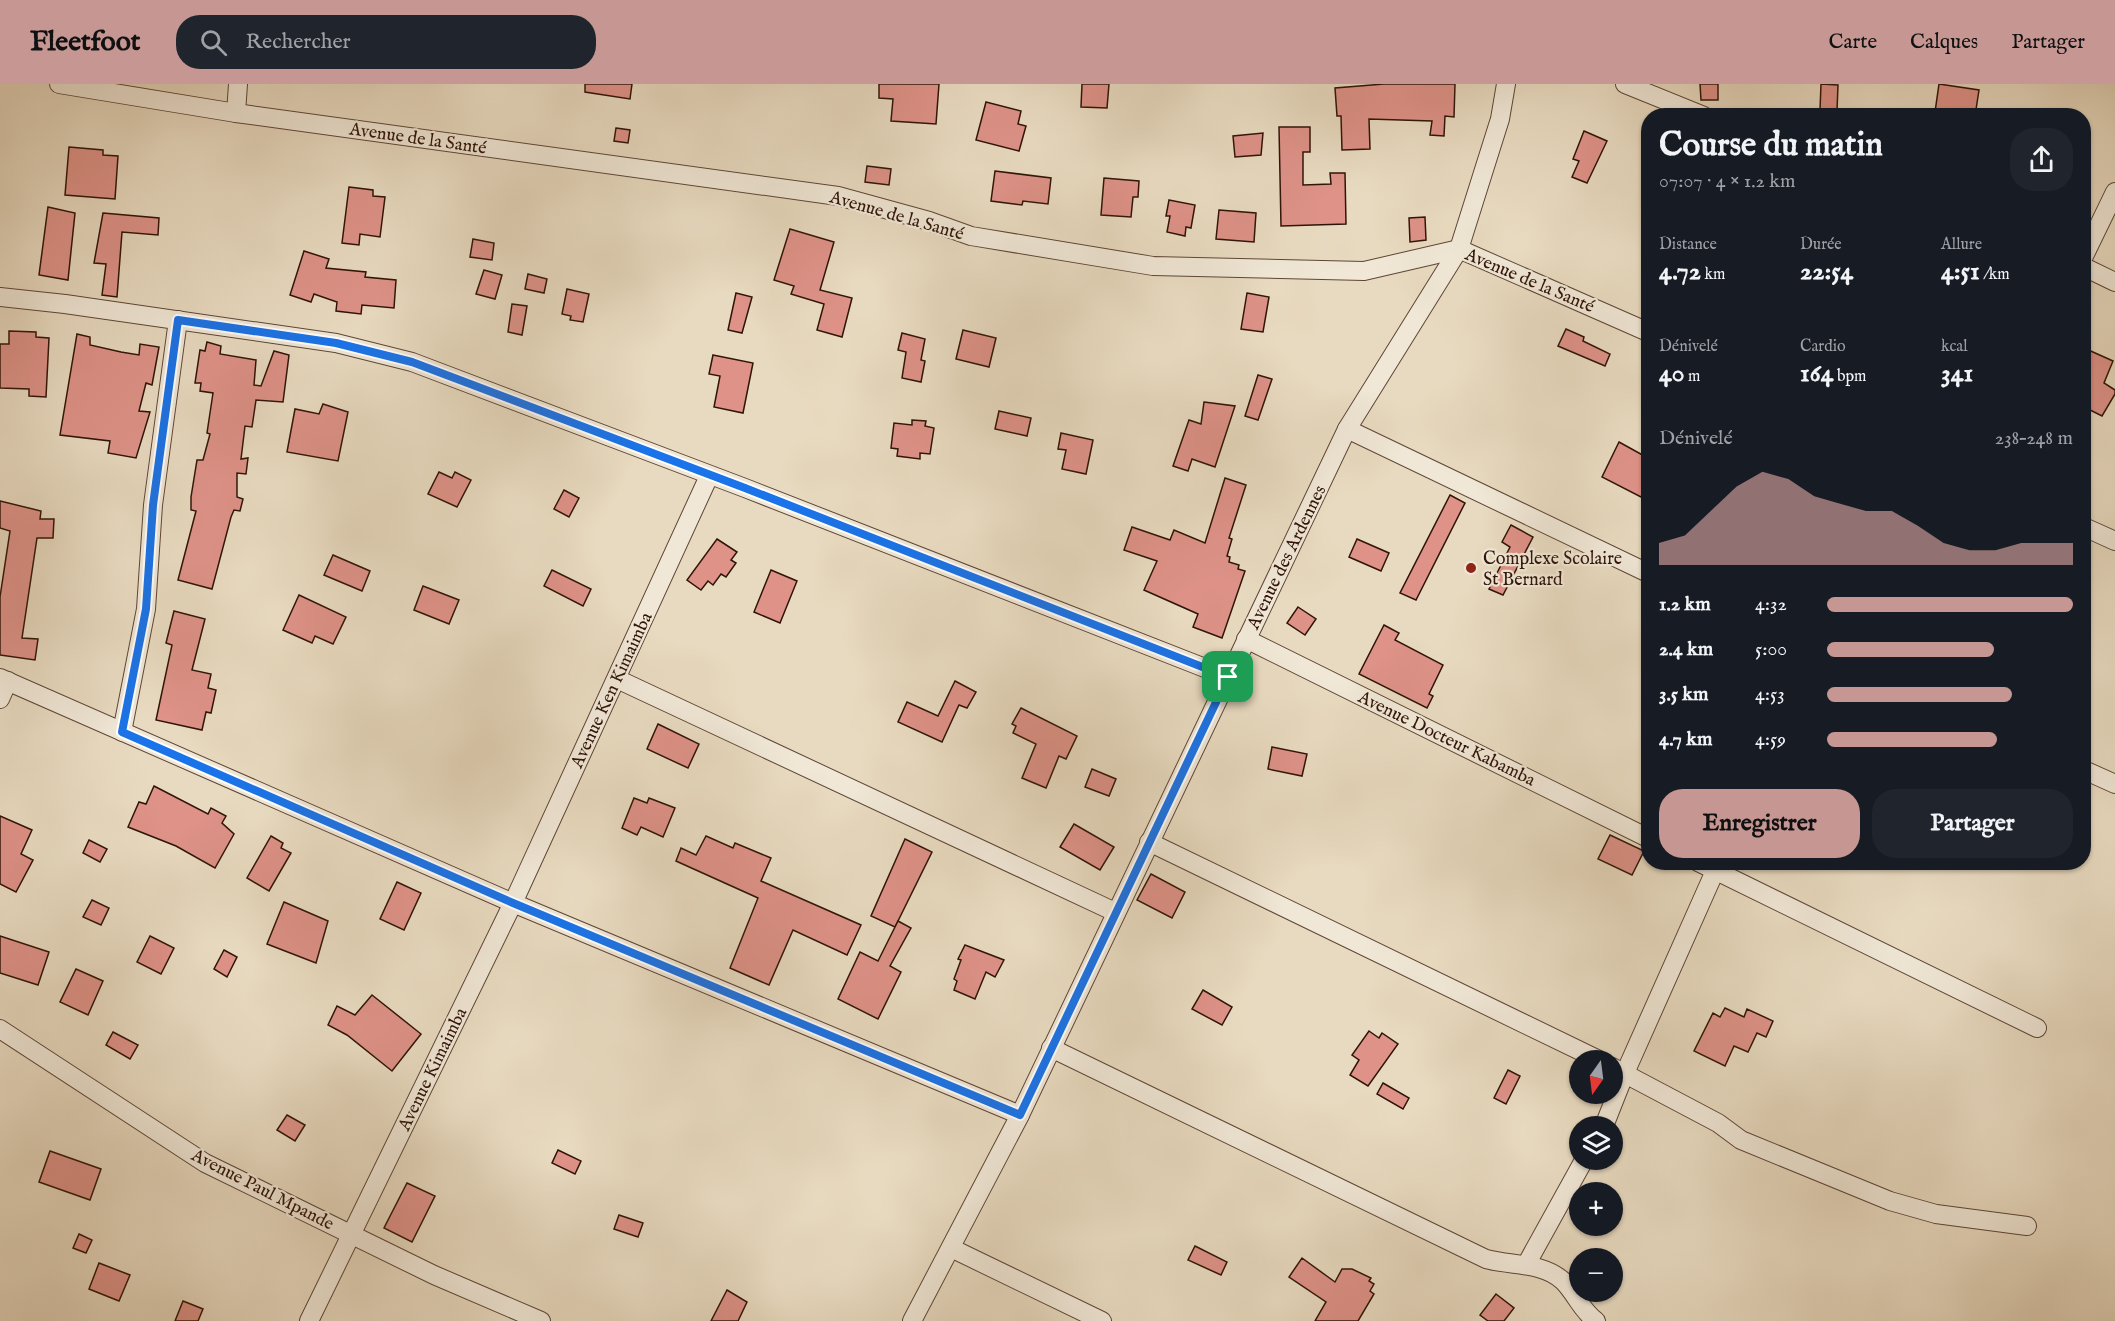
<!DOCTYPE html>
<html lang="fr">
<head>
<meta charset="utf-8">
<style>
	:root { --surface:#171b24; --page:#20242c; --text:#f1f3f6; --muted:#9ea1a6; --accent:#c59692 }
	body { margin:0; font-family:"IM FELL English",serif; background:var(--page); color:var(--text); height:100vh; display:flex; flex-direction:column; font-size:22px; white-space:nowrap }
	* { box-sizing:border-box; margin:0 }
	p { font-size:20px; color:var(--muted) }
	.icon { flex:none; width:33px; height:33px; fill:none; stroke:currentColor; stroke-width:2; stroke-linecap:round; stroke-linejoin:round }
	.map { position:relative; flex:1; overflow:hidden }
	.sheet { position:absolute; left:1641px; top:24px; width:450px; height:762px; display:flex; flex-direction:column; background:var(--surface); border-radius:24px; box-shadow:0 2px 4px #0004 }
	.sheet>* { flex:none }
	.needle { width:39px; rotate:194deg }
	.buttons { position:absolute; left:1569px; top:966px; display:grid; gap:12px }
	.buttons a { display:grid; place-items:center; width:54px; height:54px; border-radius:50%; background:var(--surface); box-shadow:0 2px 4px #0004; font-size:30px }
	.pin { position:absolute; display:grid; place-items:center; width:51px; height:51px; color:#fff; margin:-26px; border-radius:12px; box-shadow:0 3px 9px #0006 }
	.round { display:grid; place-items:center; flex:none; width:63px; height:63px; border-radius:24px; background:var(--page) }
	.head { display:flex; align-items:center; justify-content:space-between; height:102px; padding:0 18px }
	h1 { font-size:33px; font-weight:800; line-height:45px }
	.stats { display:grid; grid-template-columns:repeat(3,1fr); gap:9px; height:102px; padding:6px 18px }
	.stats div { display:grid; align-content:center }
	.stats b { font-size:26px; font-weight:800 }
	.stats small { font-size:16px; font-weight:400 }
	.stats p { font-size:16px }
	.chart { height:168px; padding:12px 18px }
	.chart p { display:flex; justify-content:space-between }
	.chart svg { width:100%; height:108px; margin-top:6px; fill:var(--accent); opacity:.7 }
	.button { display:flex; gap:12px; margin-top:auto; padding:12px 18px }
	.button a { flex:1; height:69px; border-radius:24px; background:var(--accent); color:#111; font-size:24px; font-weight:800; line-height:69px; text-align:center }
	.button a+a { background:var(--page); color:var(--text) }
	ul { padding:0 18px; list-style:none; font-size:20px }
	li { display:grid; grid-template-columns:96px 72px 1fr; align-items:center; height:45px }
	li i { height:15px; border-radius:8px; background:var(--accent) }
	header { display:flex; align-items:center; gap:36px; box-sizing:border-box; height:84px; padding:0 30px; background:var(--accent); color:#111 }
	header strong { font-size:28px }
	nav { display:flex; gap:33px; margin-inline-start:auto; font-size:21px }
	.search { width:420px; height:54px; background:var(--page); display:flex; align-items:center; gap:15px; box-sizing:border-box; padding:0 21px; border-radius:24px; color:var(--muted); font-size:22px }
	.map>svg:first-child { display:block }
	.building { fill:#de9288; stroke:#301408; stroke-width:1.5 }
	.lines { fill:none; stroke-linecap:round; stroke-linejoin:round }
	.street-casing { stroke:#5e4636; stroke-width:20 }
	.street { stroke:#f0e7d6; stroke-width:18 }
	.route-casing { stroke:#fff; stroke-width:12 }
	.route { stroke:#1a73e8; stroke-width:8 }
	.poi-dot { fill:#8f2418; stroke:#f0e7d6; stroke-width:2 }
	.labels { text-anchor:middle; stroke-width:4.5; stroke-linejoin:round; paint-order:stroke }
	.street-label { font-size:18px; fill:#301408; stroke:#f0e7d6 }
	.poi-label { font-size:18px; fill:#301408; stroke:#f0e7d6; text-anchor:start }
</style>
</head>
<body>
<header>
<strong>Fleetfoot</strong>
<div class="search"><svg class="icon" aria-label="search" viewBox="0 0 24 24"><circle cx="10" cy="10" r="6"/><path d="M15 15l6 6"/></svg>Rechercher</div>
<nav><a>Carte</a><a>Calques</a><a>Partager</a></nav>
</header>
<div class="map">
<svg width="2115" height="1237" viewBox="0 0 2115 1237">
	<rect width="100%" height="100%" fill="#e8dac0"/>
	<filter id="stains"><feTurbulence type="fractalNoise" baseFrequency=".00333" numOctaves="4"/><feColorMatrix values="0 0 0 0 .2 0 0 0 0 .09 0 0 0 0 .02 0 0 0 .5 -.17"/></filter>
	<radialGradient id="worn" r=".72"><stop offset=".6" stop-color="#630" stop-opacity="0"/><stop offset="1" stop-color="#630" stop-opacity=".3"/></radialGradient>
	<g class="building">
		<polygon points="585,0 632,0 630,15 585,8"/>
		<polygon points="879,0 939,0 936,40 891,37 893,15 879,14"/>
		<polygon points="1082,0 1109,0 1107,24 1081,23"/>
		<polygon points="1384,0 1455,0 1454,33 1445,32 1444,52 1430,51 1432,37 1369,35 1370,65 1342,66 1341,32 1337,32 1335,4"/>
		<polygon points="1700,0 1718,0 1718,16 1701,16"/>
		<polygon points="1821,0 1838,1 1837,27 1820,26"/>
		<polygon points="1939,0 1979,6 1975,32 1935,28"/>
		<polygon points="986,18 1021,27 1018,40 1026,42 1019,67 976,56"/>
		<polygon points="1279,43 1310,43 1310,68 1303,68 1303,101 1331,100 1330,89 1345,89 1346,140 1281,142"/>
		<polygon points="616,44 630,46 628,59 614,57"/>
		<polygon points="1584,47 1607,57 1587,99 1572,93 1579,77 1573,75"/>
		<polygon points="1263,49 1261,71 1235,73 1233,52"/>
		<polygon points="69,63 103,66 103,71 118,72 115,115 65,111"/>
		<polygon points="867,82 891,85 889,101 865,98"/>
		<polygon points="995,87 1051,94 1048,120 1023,117 1022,121 991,117"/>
		<polygon points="1104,94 1139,97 1138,113 1133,113 1131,133 1101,131"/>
		<polygon points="349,103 373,106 373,112 385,113 380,153 360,150 359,161 342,159"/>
		<polygon points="1169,116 1195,121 1191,144 1186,143 1185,152 1167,148 1170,132 1166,132"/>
		<polygon points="48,123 75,129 68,196 39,191"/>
		<polygon points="1219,126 1256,129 1254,158 1216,155"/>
		<polygon points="103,129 159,134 158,151 122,148 117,213 102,211 106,180 94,179"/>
		<polygon points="1425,133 1426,156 1410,158 1409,134"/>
		<polygon points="790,145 834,158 820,206 852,214 842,253 817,246 824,220 791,210 794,202 774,196"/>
		<polygon points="473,155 494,159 492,176 470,173"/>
		<polygon points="304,167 329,175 326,184 366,188 365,193 396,196 394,224 362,221 361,230 336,227 337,218 314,210 311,218 290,211"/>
		<polygon points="484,186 502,191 495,215 476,210"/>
		<polygon points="528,190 547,195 544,209 525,205"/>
		<polygon points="567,205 589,210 583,238 570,236 571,232 562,230"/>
		<polygon points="736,209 752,213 742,249 728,246"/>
		<polygon points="1247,209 1269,213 1263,248 1241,245"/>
		<polygon points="512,220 527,222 522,251 508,248"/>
		<polygon points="1566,245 1584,253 1583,257 1610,270 1605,282 1558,262"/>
		<polygon points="963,246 996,254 989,283 956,275"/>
		<polygon points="9,247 36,248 36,253 49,254 46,313 29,312 29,305 0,304 0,260 9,260"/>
		<polygon points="902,249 925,255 921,276 925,277 921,298 902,294 906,268 898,266"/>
		<polygon points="77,250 90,253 90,261 121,268 139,271 140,260 159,263 152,301 146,299 139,327 150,328 136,374 108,369 110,357 60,351"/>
		<polygon points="207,258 221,262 220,270 256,276 254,301 261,302 274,267 289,271 283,318 256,316 252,343 245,342 241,375 248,374 246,390 237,389 237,413 243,415 240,427 234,426 231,433 212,505 178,496 196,427 191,426 191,413 197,376 203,376 210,350 207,349 213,309 200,307 201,299 195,299 200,266 205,267"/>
		<polygon points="2084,264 2113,277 2104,299 2115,306 2115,310 2102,332 2084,323"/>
		<polygon points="713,271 753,279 743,329 714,323 720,292 709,290"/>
		<polygon points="1258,291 1272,295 1258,336 1245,332"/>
		<polygon points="1204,318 1235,322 1215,383 1192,375 1188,387 1173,382 1189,336 1201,340"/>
		<polygon points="323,320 348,328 338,377 287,368 295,325 319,330"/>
		<polygon points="999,327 1031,334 1027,352 995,345"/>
		<polygon points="912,336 926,337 925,342 934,344 930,370 920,369 920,375 897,372 898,365 891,364 894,339 912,341"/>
		<polygon points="1061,349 1093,356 1086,390 1062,385 1066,366 1058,365"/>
		<polygon points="1619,358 1648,374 1648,400 1641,413 1602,393"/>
		<polygon points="439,388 452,394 455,388 471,396 457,423 428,410"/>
		<polygon points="1225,394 1246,401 1229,454 1232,455 1227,472 1230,473 1229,478 1239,481 1238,485 1245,487 1222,554 1193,543 1198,530 1144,506 1157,477 1124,466 1132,443 1170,456 1174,446 1205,459"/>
		<polygon points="564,406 579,414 569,433 554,425"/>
		<polygon points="1450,411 1465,419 1416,516 1400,509"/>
		<polygon points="0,417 41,427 40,435 54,435 53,454 37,454 22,554 38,555 35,576 0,571 0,513 10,447 0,444"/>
		<polygon points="1511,441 1533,453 1503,511 1489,505 1510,463 1502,458"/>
		<polygon points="717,455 737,468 731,476 736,479 726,493 721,490 713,501 708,497 701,506 687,496"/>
		<polygon points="1357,455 1389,469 1381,487 1349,473"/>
		<polygon points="333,471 370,487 362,507 324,491"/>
		<polygon points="552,486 591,505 583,522 544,502"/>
		<polygon points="771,486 797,497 780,539 754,528"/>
		<polygon points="423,502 459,516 449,540 414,526"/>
		<polygon points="299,511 346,533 333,560 315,552 312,559 283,546"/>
		<polygon points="1298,523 1316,535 1305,551 1287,539"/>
		<polygon points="174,527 205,535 192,586 211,590 208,604 216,606 211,629 206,628 202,646 156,636 172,561 166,559"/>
		<polygon points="1384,541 1399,549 1395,556 1443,581 1429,610 1433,612 1427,624 1359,590"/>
		<polygon points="955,597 976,608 967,624 959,621 942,658 898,638 907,618 938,632"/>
		<polygon points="1021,624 1077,652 1066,675 1059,672 1046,704 1022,694 1036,660 1013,649 1016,642 1012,640"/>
		<polygon points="658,640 699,660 688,684 647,665"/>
		<polygon points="1272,663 1307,670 1302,692 1268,685"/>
		<polygon points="1092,685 1116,695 1109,712 1085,703"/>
		<polygon points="154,702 208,730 211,724 226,732 222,739 234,750 215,784 176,762 128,743 139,718 146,720"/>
		<polygon points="634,714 647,719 649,714 675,724 663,753 641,743 637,751 622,744"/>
		<polygon points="0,732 32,746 21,770 33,776 16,808 0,800"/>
		<polygon points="1074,740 1114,763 1100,786 1060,763"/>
		<polygon points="1610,751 1644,767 1632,791 1598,775"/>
		<polygon points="271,752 283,759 281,764 291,769 269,807 247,794"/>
		<polygon points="706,752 733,764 735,759 771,774 761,797 861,841 847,871 793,846 769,901 730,884 758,814 676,777 681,764 696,771"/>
		<polygon points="905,755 932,768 895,843 871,832"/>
		<polygon points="89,756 107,765 100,778 83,769"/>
		<polygon points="1151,790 1185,808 1172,834 1137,816"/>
		<polygon points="397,798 421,809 404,846 380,835"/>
		<polygon points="92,816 109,824 101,841 83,833"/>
		<polygon points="284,818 328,837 316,879 267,860"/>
		<polygon points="898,837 911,844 890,882 901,888 878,935 838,915 860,868 878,877"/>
		<polygon points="0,852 49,868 38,901 0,889"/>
		<polygon points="150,852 174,864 161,890 137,878"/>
		<polygon points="965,861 1004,876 995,893 986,888 975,915 954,906 957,897 954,895 961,876 958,875"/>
		<polygon points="224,866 237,873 227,893 214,885"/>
		<polygon points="76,885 103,897 88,931 60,918"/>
		<polygon points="1203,906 1232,923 1222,941 1192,925"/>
		<polygon points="372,911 421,950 392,987 347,951 328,941 337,922 355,931"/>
		<polygon points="1725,924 1744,933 1747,925 1773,937 1766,953 1757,949 1748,968 1734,962 1725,982 1694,967 1713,929 1720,933"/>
		<polygon points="1369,947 1379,954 1382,949 1398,960 1368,1002 1350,991 1359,976 1352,971"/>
		<polygon points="113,948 138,961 130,975 106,961"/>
		<polygon points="1508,986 1520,992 1506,1020 1494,1014"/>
		<polygon points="1383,999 1409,1014 1403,1025 1377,1010"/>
		<polygon points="287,1031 305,1041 295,1057 277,1046"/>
		<polygon points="558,1066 581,1077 575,1090 552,1079"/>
		<polygon points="50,1067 101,1085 90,1116 39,1098"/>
		<polygon points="407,1099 435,1112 412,1158 384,1144"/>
		<polygon points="619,1131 643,1139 638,1153 614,1145"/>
		<polygon points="79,1150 92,1156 86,1169 73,1164"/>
		<polygon points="1195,1162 1227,1178 1221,1191 1188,1176"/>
		<polygon points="1302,1174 1335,1198 1342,1185 1352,1185 1371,1194 1369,1197 1374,1200 1370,1207 1374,1210 1358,1237 1315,1237 1326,1218 1289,1193"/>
		<polygon points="99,1179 130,1191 119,1217 89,1205"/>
		<polygon points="727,1206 747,1218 738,1237 711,1237"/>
		<polygon points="1496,1210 1514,1224 1504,1237 1488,1237 1480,1231"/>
		<polygon points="183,1217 203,1225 198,1237 175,1237"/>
	</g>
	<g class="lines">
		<defs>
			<g id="street">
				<polyline points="59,0 236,29 838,112 929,137 971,152 1153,182 1364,187 1459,165 1648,248"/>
				<polyline points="1625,0 1704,32"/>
				<polyline points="236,29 238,0"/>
				<polyline points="2084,172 2115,108"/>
				<polyline points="2084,183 2115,198"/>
				<polyline points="0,213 65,220 336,259 412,278 745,404 1228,593"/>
				<polyline points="1347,345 1648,489"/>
				<polyline points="2084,443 2115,457"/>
				<polyline points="1246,555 1648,754"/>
				<polyline points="0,594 513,819 1020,1031 1347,345 1459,165 1500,35 1506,0"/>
				<polyline points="617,595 1115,828"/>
				<polyline points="0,615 8,597"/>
				<polyline points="122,648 146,525 153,421 178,236"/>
				<polyline points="2084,686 2115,700"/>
				<polyline points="1149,758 1599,976"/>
				<polyline points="1698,778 2037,944"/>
				<polyline points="0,945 205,1079 434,1191 541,1237"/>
				<path d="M1051 964 1486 1175C1511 1182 1543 1178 1563 1197 1576 1210 1581 1226 1596 1237"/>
				<polyline points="1612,983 1718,1039 1741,1056 1890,1117 1936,1130 2027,1142"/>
				<polyline points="1604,1042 1625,989 1719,778"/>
				<polyline points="951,1164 1102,1237"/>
				<polyline points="1526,1181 1584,1076"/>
				<polyline points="309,1237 513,819 709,392"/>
				<polyline points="912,1237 1020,1031"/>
			</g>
		</defs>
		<use href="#street" class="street-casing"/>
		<use href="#street" class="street"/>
	</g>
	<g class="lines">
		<defs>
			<polygon id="route" points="178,236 336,259 412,278 745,404 1228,593 1020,1031 513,819 122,648 146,525 153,421"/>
		</defs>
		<use href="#route" class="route-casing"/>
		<use href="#route" class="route"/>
	</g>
	<circle class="poi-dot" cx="1471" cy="484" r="6"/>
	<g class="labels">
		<g class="street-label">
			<text transform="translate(418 54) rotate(8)" y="6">Avenue de la Santé</text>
			<text transform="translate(897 131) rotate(16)" y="6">Avenue de la Santé</text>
			<text transform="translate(1530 196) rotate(23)" y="6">Avenue de la Santé</text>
			<text transform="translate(1286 473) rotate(-64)" y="6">Avenue des Ardennes</text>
			<text transform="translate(611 606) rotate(-65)" y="6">Avenue Ken Kimaimba</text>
			<text transform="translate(1447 654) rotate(26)" y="6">Avenue Docteur Kabamba</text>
			<text transform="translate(432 985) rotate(-64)" y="6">Avenue Kimaimba</text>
			<text transform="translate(263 1105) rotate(27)" y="6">Avenue Paul Mpande</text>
		</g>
		<g class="poi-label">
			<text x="1483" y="480">Complexe Scolaire<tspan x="1483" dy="21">St Bernard</tspan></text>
		</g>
	</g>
	<rect width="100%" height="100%" filter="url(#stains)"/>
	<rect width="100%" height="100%" fill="url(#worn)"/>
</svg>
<div class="buttons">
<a><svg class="needle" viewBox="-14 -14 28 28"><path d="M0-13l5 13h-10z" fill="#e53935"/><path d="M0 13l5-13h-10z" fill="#9ea1a6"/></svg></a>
<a><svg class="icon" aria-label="layers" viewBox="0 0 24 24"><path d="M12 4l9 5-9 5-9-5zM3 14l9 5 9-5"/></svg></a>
<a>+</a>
<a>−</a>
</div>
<div class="pin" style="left:1228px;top:593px;background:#1e9e55"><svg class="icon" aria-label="arrive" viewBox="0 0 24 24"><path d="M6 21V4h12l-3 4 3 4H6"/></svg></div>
<section class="sheet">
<div class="head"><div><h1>Course du matin</h1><p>07:07 · 4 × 1.2 km</p></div><a class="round"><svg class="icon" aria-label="share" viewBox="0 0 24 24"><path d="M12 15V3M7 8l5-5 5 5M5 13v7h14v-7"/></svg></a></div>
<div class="stats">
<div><p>Distance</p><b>4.72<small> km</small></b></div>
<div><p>Durée</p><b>22:54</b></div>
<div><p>Allure</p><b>4:51<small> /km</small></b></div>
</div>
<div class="stats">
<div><p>Dénivelé</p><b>40<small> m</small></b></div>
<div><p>Cardio</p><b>164<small> bpm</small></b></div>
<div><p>kcal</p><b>341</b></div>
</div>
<div class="chart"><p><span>Dénivelé</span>238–248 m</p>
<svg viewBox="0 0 160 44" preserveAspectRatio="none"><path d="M0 44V35L10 32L20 22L30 12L40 6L50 9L60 16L70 19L80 22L90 22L100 28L110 35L120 38L130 38L140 35L150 35L160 35V44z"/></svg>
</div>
<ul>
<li><b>1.2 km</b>4:32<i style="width:100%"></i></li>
<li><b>2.4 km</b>5:00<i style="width:68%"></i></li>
<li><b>3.5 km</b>4:53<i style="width:75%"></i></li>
<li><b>4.7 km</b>4:59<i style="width:69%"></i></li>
</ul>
<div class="button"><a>Enregistrer</a><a>Partager</a></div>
</section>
</div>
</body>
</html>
